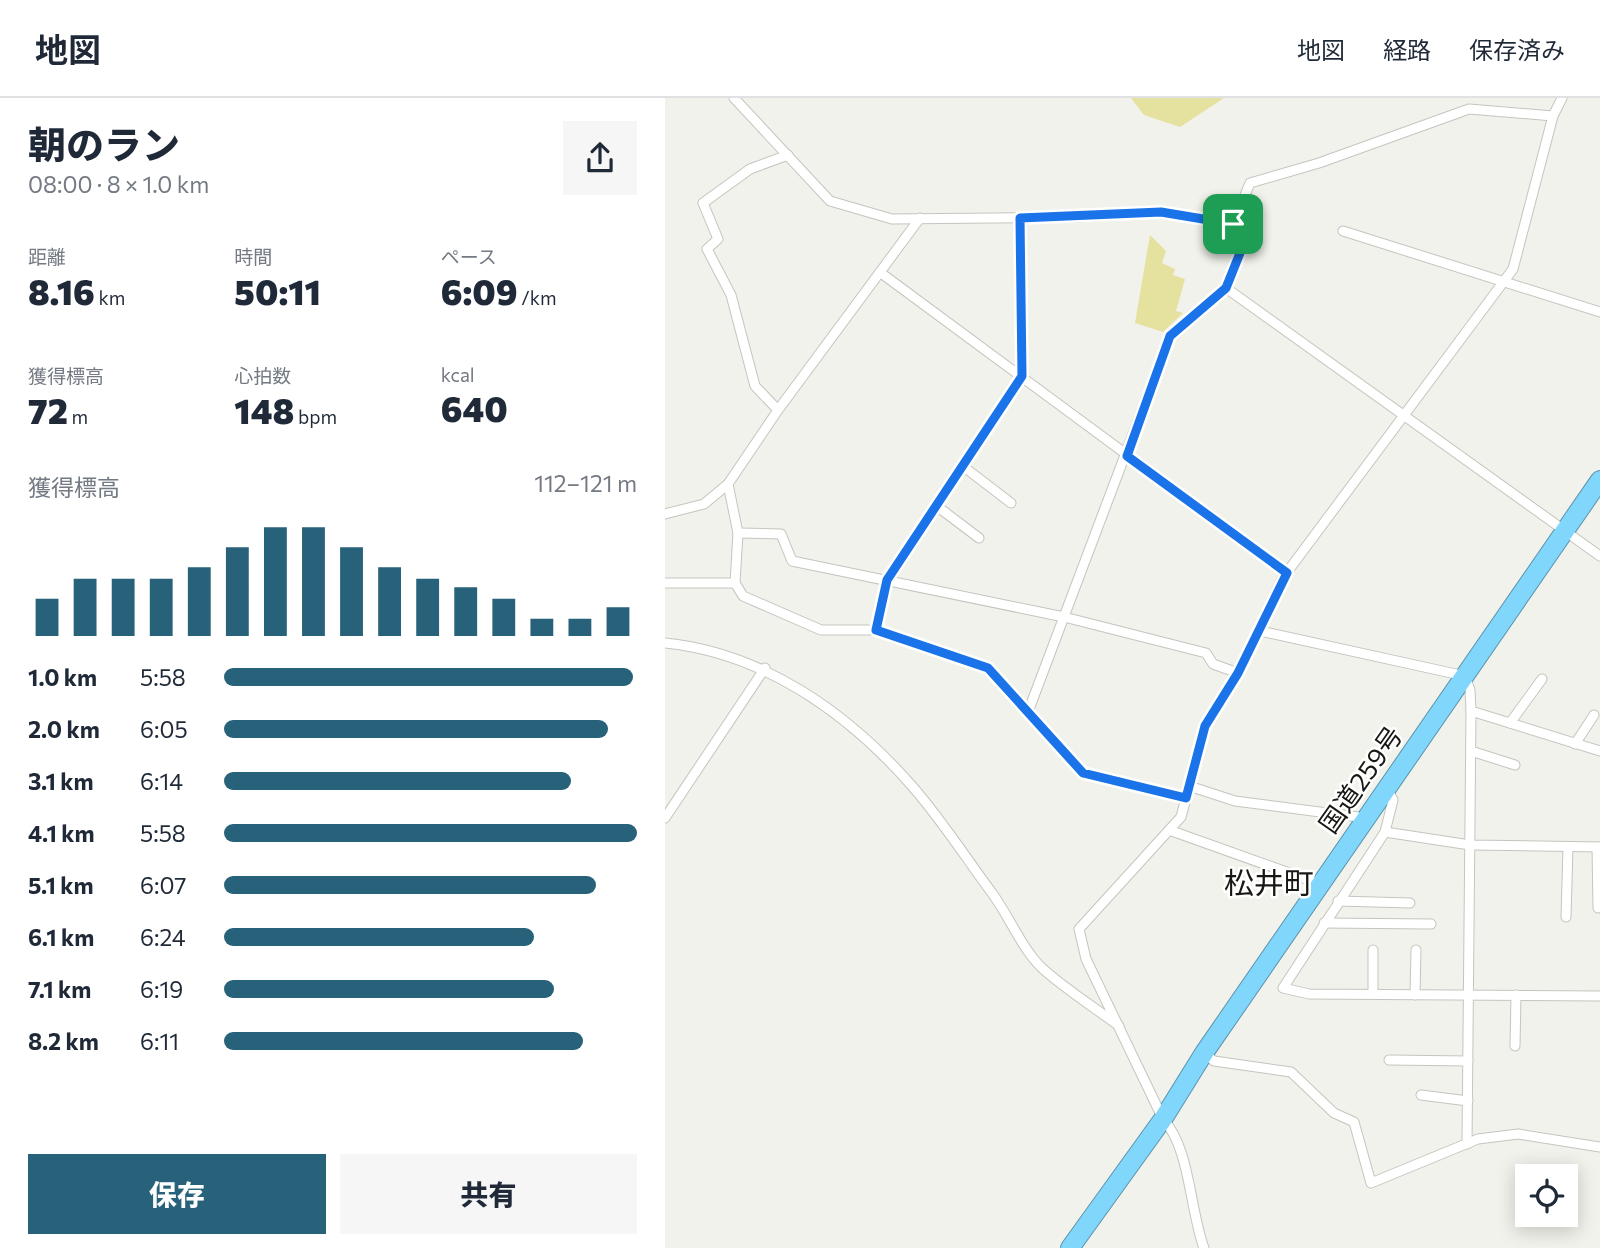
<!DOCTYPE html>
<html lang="ja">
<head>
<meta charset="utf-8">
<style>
	:root { --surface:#fff; --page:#f6f6f7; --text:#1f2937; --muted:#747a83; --line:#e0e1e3; --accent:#27627a }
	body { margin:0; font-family:Commissioner,"Noto Sans JP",sans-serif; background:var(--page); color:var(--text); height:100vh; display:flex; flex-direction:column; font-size:26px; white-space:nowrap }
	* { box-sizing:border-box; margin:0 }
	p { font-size:23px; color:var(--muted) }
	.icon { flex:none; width:38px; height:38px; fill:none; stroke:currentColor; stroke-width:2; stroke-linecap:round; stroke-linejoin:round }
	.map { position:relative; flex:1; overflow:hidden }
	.side { display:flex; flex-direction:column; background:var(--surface); width:665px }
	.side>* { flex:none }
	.buttons { position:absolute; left:850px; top:1066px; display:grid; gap:14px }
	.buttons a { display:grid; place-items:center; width:63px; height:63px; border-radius:0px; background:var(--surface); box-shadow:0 4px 18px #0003; font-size:35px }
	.pin { position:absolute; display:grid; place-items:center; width:60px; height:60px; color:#fff; margin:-30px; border-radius:14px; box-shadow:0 4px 10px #0006 }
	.round { display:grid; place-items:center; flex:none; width:74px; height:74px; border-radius:0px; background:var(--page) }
	.overview { display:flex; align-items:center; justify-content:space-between; height:119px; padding:0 28px }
	h1 { font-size:38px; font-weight:800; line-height:52px }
	.metrics { display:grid; grid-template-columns:repeat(3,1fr); gap:10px; height:119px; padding:7px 28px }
	.metrics div { display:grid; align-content:center }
	.metrics b { font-size:35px; font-weight:800 }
	.metrics small { font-size:19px; font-weight:400 }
	.metrics p { font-size:19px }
	.chart { height:196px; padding:14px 28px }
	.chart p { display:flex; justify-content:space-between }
	.chart svg { width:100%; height:126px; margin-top:7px; stroke:var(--accent); stroke-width:6 }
	.cta { display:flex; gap:14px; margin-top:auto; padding:14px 28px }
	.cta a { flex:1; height:80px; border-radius:0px; background:var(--accent); color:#fff; font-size:28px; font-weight:800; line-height:80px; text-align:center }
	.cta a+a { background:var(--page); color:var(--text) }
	ul { padding:0 28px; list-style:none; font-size:23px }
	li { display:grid; grid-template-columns:112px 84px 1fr; align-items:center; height:52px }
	li i { height:18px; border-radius:9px; background:var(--accent) }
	header { display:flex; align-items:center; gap:42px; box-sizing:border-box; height:98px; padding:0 35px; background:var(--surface); border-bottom:2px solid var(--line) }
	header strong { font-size:33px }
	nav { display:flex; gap:38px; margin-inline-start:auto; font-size:24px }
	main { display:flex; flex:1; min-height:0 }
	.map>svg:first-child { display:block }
	.green { fill:#e5e19e }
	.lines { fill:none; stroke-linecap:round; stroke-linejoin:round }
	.street-casing { stroke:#c5c5bf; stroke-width:11 }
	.highway-casing { stroke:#5c93ab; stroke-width:20 }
	.street { stroke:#fff; stroke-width:9 }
	.highway { stroke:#81d6fc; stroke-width:18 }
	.route-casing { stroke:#fff; stroke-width:14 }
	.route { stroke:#1a73e8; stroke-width:9 }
	.labels { text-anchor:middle; stroke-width:5; stroke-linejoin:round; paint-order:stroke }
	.street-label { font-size:26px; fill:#171715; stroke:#fffffe }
	.quarter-label { font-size:30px; fill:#171715; stroke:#fffffe }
</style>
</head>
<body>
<header>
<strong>地図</strong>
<nav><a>地図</a><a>経路</a><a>保存済み</a></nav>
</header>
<main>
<section class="side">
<div class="overview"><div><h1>朝のラン</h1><p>08:00 · 8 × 1.0 km</p></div><a class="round"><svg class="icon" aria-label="share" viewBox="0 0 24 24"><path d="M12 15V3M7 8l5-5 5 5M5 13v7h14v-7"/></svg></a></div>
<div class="metrics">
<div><p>距離</p><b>8.16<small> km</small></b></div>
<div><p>時間</p><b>50:11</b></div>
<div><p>ペース</p><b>6:09<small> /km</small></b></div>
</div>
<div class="metrics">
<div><p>獲得標高</p><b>72<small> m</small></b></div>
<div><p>心拍数</p><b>148<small> bpm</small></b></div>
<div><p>kcal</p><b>640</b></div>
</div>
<div class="chart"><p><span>獲得標高</span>112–121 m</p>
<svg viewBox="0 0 160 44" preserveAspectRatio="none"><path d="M5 44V31M15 44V24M25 44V24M35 44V24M45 44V20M55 44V13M65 44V6M75 44V6M85 44V13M95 44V20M105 44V24M115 44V27M125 44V31M135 44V38M145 44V38M155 44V34"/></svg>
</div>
<ul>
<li><b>1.0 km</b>5:58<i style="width:99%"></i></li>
<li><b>2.0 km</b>6:05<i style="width:93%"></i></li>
<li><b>3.1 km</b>6:14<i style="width:84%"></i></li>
<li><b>4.1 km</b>5:58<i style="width:100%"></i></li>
<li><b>5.1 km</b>6:07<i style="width:90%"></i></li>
<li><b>6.1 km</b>6:24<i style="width:75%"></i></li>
<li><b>7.1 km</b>6:19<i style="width:80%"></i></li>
<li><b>8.2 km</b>6:11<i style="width:87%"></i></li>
</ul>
<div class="cta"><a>保存</a><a>共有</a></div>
</section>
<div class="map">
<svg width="935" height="1150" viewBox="0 0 935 1150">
	<rect width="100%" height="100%" fill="#f2f2ec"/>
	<g class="green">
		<polygon points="466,0 559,0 515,29 479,17"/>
		<polygon points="485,137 501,153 497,165 510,171 508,177 520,181 511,213 518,215 498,234 470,225"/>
	</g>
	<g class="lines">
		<defs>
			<g id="street">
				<polyline points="69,0 165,103 227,121 414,119 496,114 568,126 585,85 654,65 804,11 888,18"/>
				<polyline points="678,133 935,214"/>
				<polyline points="216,175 622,475"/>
				<polyline points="561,190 935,458"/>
				<polyline points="113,312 90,288 66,197 42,151 53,141 38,105 85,71 123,57"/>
				<polyline points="299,369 346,405"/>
				<polyline points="63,386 73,435 70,485 78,498 156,532 211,532 323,570 418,675 521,700"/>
				<polyline points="273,409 314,440"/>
				<polyline points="0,416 39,406 63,386 113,312 255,120"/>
				<polyline points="73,435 116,436 127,463 399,519 541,555 548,566 573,575"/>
				<polyline points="0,485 70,485"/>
				<polyline points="211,532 222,482 357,278 355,120"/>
				<polyline points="595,533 800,578 805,592 806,613 802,1046"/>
				<path d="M0 545C99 555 183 615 247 688 276 721 301 760 327 795 344 818 357 851 377 870 400 891 429 909 454 928"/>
				<polyline points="806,613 935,653"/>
				<polyline points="363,614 505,238 561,190 577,150 568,126"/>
				<polyline points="845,625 877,581"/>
				<polyline points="910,646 929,617"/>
				<polyline points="806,653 850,667"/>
				<polyline points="524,688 570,703 701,720"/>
				<polyline points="722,690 728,702 720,734 805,747 935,749"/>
				<polyline points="0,720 100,570"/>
				<polyline points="504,732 655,786"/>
				<polyline points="720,734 618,890 644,896 935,898"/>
				<polyline points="932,749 933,810"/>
				<polyline points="673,803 745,805"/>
				<polyline points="901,819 903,749"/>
				<polyline points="659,825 766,826"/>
				<polyline points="708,852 708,896"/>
				<polyline points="750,897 751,852"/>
				<polyline points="850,948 851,897"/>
				<polyline points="539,955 549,963 626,974 669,1015 689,1024 706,1085 813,1041 853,1036 935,1049"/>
				<polyline points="724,962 803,963"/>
				<polyline points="756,997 803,1003"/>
				<path d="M539 1150C525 1113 525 1049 498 1021L421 861 414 831 516 719 540 628 573 575 617 481 848 171 888 18 897 0"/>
			</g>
			<polyline id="highway" points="405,1150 498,1021 539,955 935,382"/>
		</defs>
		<use href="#street" class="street-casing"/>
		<use href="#highway" class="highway-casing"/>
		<use href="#street" class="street"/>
		<use href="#highway" class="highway"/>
	</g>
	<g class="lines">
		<defs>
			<polygon id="route" points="496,114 568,126 577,150 561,190 505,238 462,358 622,475 573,575 540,628 521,700 418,675 323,570 211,532 222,482 357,278 355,120"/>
		</defs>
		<use href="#route" class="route-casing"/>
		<use href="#route" class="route"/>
	</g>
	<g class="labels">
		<g class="street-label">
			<text transform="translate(696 682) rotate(-55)" y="9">国道259号</text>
		</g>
		<g class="quarter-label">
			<text x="604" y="796">松井町</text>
		</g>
	</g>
</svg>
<div class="buttons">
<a><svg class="icon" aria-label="locate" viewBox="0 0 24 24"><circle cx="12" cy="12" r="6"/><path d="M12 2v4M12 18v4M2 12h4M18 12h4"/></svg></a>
</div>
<div class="pin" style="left:568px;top:126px;background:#1e9e55"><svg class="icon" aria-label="arrive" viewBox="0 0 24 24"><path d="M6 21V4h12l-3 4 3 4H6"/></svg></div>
</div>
</main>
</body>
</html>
